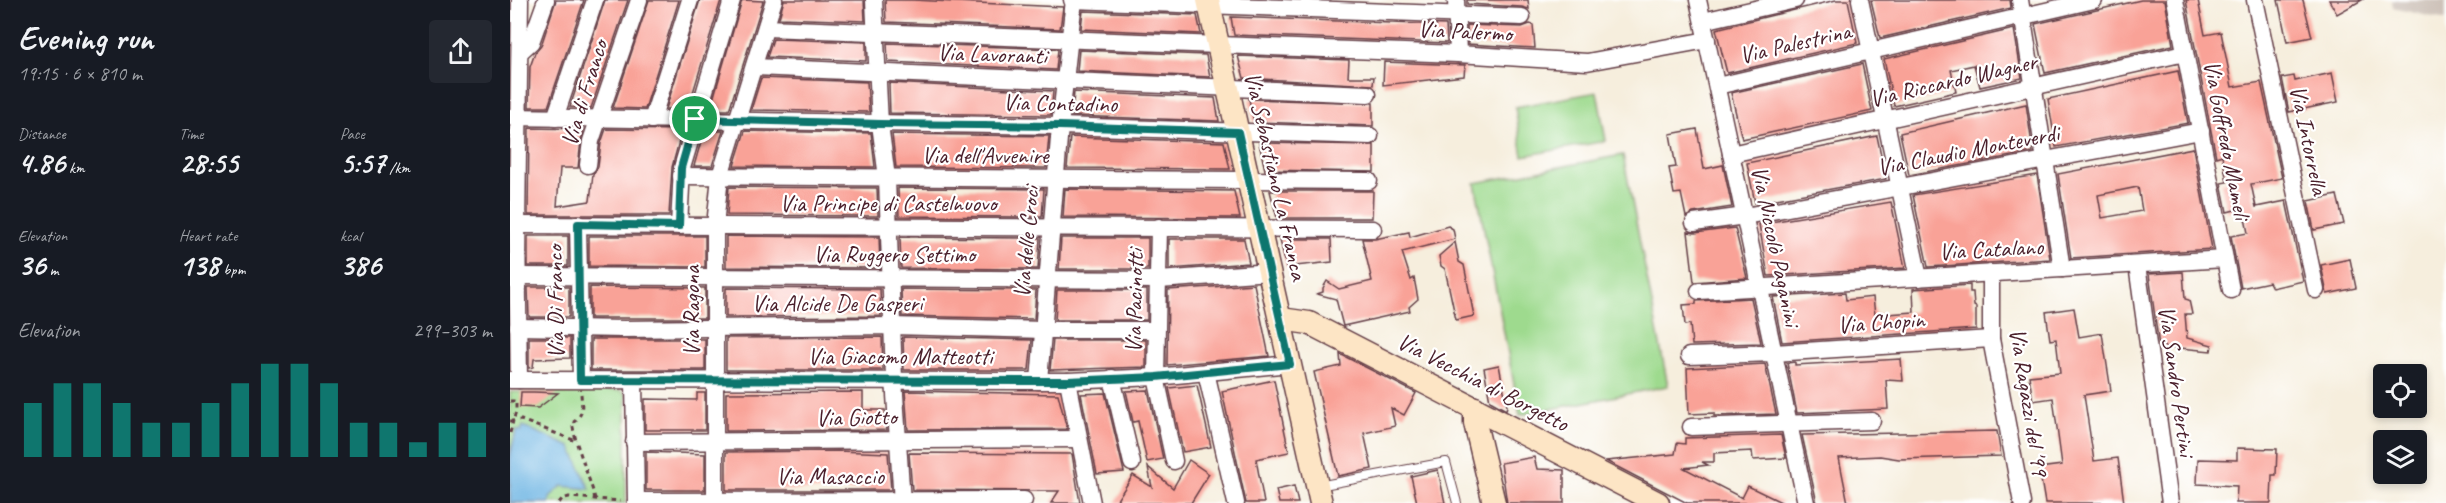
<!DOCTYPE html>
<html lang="en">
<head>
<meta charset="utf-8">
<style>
	:root { --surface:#171b24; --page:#242831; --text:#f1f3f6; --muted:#9ea1a6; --accent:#0f766e }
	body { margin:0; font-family:Caveat,sans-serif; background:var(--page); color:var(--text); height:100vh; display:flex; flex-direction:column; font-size:22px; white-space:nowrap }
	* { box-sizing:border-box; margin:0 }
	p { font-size:20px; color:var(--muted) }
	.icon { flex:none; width:33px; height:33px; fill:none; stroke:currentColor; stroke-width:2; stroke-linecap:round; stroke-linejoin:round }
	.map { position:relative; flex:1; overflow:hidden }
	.panel { display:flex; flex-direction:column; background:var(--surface); width:510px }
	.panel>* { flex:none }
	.buttons { position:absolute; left:1863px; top:364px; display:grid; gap:12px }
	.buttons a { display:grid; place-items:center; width:54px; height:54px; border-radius:6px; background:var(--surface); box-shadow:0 3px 9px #0003; font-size:30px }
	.pin { position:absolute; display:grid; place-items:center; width:51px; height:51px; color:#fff; margin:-26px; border:3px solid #fff; border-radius:50%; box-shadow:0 2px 6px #0007 }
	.round { display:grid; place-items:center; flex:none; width:63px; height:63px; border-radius:6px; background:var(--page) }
	.headline { display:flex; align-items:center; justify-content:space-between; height:102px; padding:0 18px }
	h1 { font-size:33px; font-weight:700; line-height:45px }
	.metrics { display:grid; grid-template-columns:repeat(3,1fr); gap:9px; height:102px; padding:6px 18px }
	.metrics div { display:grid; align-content:center }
	.metrics b { font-size:30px; font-weight:700 }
	.metrics small { font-size:16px; font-weight:400 }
	.metrics p { font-size:16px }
	.chart { height:168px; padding:12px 18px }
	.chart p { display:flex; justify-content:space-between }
	.chart svg { width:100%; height:108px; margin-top:6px; stroke:var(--accent); stroke-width:6 }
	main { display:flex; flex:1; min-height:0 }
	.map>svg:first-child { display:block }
	.industrial { fill:#cec2b9 }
	.green { fill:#9eda8e; stroke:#747c5c; stroke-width:1.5 }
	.water { fill:#6ab3e2; stroke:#5a6986; stroke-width:1.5 }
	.building { fill:#f9a297; fill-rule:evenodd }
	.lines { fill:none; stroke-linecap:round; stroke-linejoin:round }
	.lane-casing { stroke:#643e46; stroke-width:10 }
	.street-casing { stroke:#643e46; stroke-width:19 }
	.secondary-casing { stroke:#643e46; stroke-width:25 }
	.path { stroke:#643e46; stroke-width:3; stroke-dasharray:4.5 4.5; stroke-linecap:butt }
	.lane { stroke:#fff; stroke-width:8 }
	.street { stroke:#fff; stroke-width:16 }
	.secondary { stroke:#fde5c5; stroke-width:22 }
	.route-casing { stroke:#fff; stroke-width:12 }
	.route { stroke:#0f766e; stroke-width:8 }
	.labels { text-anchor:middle; stroke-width:4.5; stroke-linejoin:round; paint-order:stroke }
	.street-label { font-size:24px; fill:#4a1f2b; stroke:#fff }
</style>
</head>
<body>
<main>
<section class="panel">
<div class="headline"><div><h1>Evening run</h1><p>19:15 · 6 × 810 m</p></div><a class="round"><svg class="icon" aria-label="share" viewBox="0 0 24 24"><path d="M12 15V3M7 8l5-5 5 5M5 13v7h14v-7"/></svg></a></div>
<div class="metrics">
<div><p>Distance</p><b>4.86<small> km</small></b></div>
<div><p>Time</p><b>28:55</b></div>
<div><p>Pace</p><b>5:57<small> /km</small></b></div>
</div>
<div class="metrics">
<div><p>Elevation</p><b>36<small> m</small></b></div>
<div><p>Heart rate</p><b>138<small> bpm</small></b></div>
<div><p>kcal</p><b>386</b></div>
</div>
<div class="chart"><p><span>Elevation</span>299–303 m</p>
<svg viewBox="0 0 160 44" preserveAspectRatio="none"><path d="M5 44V22M15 44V14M25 44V14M35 44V22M45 44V30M55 44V30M65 44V22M75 44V14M85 44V6M95 44V6M105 44V14M115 44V30M125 44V30M135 44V38M145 44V30M155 44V30"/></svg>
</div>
</section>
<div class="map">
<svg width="1936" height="503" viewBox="0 0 1936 503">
	<rect width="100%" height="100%" fill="#fff"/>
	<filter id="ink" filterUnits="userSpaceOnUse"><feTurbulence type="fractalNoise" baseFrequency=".0167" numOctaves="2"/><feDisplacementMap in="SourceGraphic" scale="12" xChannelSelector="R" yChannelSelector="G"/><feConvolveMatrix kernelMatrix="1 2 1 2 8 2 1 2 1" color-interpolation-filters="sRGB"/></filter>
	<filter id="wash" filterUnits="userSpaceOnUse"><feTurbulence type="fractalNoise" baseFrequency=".008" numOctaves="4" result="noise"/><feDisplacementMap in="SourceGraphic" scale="24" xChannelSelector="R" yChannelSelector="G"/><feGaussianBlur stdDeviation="1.35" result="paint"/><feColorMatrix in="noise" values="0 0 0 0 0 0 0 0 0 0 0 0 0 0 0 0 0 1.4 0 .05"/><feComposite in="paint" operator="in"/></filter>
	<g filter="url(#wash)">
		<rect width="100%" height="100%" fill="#f6eedd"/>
		<polygon class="industrial" points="1882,0 1936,0 1936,20 1883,8"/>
		<g class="green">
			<polygon points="1087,92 1096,141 1013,156 1005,107"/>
			<polygon points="1113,155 1158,386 1010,415 965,183"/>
			<polygon points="110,390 116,394 116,503 0,503 0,392"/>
		</g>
		<polygon class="water" points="13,426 61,447 80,489 52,486 41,496 39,503 0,503 0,457 6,430 11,431"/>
		<g id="blocks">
			<g class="building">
				<polygon points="46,0 74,0 38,107 19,107 20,67 25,53 31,46"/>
				<polygon points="95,0 118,0 81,108 60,107"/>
				<polygon points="139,0 169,0 135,109 103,108"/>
				<polygon points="190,0 211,0 178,109 156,109"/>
				<polygon points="232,0 253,1 219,110 200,110"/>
				<polygon points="274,0 354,0 355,21 269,18"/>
				<polygon points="375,0 403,0 553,7 550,29 376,22"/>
				<polygon points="957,0 1018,0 1019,9 1012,7 957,4"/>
				<polygon points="1326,0 1338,0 1347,43 1217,73 1206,29"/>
				<polygon points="1361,0 1500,0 1501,8 1370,38"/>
				<polygon points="1631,0 1655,0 1663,45 1535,73 1525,24"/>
				<polygon points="1676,0 1688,0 1695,35 1711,32 1722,87 1751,82 1772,178 1741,184 1746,207 1776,201 1793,281 1762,288 1759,282 1731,288 1721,236 1738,233 1733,208 1717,212 1711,183 1717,182 1712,155 1706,157"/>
				<polygon points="1768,0 1793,0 1802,37 1777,42"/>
				<polygon points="1819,0 1852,0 1827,14"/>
				<polygon points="573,11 687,15 691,34 571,29"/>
				<polygon points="721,17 936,25 937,43 724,35"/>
				<polygon points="1020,24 1023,25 1025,48 958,44 957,25 1012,27"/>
				<polygon points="1504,29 1512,78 1470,87 1464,65 1441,70 1446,92 1384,106 1374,59"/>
				<polygon points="263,39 356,42 356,61 257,57"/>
				<polygon points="377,43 548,49 546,70 378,62"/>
				<polygon points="569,50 696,55 700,77 567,71"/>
				<polygon points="728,56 839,60 838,77 864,77 863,85 734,78"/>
				<polygon points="874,62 955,65 954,76 873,85"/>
				<polygon points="1352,64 1362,111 1232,139 1221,93"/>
				<polygon points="1668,71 1678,123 1546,147 1538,99"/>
				<polygon points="1822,73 1828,102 1779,112 1772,78 1784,76 1785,81"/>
				<polygon points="251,78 357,82 359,112 241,110"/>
				<polygon points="379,83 543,91 541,115 380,113"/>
				<polygon points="564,92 705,98 709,121 562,116"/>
				<polygon points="739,99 863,103 863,126 744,122"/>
				<polygon points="1516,104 1523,152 1399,175 1390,133"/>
				<polygon points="19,128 74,129 71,140 68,168 50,168 47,206 80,201 83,174 88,167 91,143 96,129 172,130 162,167 159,215 18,215"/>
				<polygon points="1187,129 1194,169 1213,165 1222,207 1183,213 1176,217 1171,193 1164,194 1159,168 1166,167 1160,134"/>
				<polygon points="194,131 213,131 202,166 184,166"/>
				<polygon points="235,131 361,133 365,167 224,166"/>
				<polygon points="382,134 539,136 536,168 386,167"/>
				<polygon points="1367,136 1376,179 1245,203 1237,163"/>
				<polygon points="560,137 714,142 720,169 557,168"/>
				<polygon points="749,143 864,145 864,172 755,170"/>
				<path d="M1683 148 1702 249 1561 258 1548 174ZM1628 187 1632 211 1592 218 1588 195Z"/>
				<polygon points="1527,175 1540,259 1418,267 1403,195"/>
				<polygon points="219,187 367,188 368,216 217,215"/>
				<polygon points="388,188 534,189 532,217 389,216"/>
				<polygon points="555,189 724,191 730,218 553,217"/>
				<polygon points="760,191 863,191 862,218 767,218"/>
				<polygon points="1827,195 1834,224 1804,230 1798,201"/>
				<polygon points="1381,202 1395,268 1258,276 1249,224"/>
				<polygon points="938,226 943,229 945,239 892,252 901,280 904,278 908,299 899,307 900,311 833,326 826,299 807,294 813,292 813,288 817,281 829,289 862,281 852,239 865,239 899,232 900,237"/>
				<polygon points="1225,228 1237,278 1184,282 1178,232 1185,233"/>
				<rect x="18" y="236" width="40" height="30"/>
				<polygon points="79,236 195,236 195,267 79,266"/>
				<polygon points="216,236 369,237 370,268 216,267"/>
				<polygon points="390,237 530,238 528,269 391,268"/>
				<polygon points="551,238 638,238 638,269 549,269"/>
				<polygon points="659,239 734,239 739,263 659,269"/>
				<polygon points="770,239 821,239 822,262 776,267"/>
				<polygon points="945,242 949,262 954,265 964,316 946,320 935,269 931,266 929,256"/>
				<polygon points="1840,259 1846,288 1817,294 1811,265"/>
				<polygon points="1673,272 1675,299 1679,300 1682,314 1675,314 1677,338 1702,345 1701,351 1649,346 1639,274"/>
				<polygon points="744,284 759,356 657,365 658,290"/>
				<polygon points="1460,285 1460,292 1463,292 1464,306 1466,307 1466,329 1272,342 1263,297 1335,293 1336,300 1363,297 1365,315 1404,312 1403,289"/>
				<polygon points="18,287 59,287 59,317 19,317"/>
				<polygon points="80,287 195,288 195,318 80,318"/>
				<polygon points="216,288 370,289 371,316 216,317"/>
				<polygon points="391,289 526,290 524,319 392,316"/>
				<polygon points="547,290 637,290 637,320 545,320"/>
				<polygon points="1241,298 1251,343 1182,345 1180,324 1175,325 1173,305 1186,304 1186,301"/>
				<polygon points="1564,308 1569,337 1592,333 1601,391 1574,395 1584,461 1608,458 1614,503 1535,503 1529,468 1552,465 1543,398 1523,401 1519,376 1550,373 1546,339 1540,340 1536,312"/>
				<polygon points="372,337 373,370 216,370 216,338"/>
				<polygon points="393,337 522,340 519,370 394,370"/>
				<polygon points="19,338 60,338 60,358 24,359 23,367 19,368"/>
				<rect x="81" y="339" width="114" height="31"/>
				<polygon points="543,340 636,340 636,367 540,370"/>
				<polygon points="830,354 906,393 894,415 881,408 885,426 854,433 862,469 828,476 804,372 831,366"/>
				<polygon points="1391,359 1393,381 1376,380 1378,409 1287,413 1277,363 1285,362 1285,365"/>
				<polygon points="1255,364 1266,414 1204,416 1204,413 1179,414 1177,368"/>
				<polygon points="989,365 997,406 996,410 980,401 974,368"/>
				<polygon points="764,380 779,452 746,459 754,503 736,503 712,391"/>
				<polygon points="687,385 701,447 673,452 659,388"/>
				<polygon points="638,390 653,459 637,462 628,421 623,422 616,391"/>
				<polygon points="395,391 548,394 557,429 398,430"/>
				<polygon points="11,392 24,392 48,393 28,408 10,407"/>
				<polygon points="353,392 353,410 375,410 377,430 216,431 216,393"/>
				<polygon points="187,393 195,393 195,430 135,430 135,399 187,400"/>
				<polygon points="595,393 614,472 587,474 571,394"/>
				<polygon points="1487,431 1491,456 1389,459 1370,456 1329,458 1338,503 1307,503 1292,435"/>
				<polygon points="1271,435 1276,458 1243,460 1242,451 1204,453 1204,462 1192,462 1198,465 1174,468 1232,498 1238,486 1273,503 1177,503 1096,461 1165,454 1167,443 1175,444 1175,438"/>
				<polygon points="1727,448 1767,449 1766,475 1762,475 1761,503 1726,503 1727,486 1687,484 1688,459 1727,460"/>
				<polygon points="328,451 378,453 381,490 216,490 216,452"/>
				<polygon points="136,452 195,454 195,490 136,490"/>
				<polygon points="399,453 562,454 570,503 541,503 549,491 402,490"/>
				<polygon points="1024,457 1027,469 1054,470 1054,503 997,503 991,463"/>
				<polygon points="679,460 699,474 681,503 605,503 623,475 642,487 638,467 663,488"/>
				<polygon points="928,470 935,503 907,503 901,476"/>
				<polygon points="784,486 788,503 769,503 766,490"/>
			</g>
		</g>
	</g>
	<g filter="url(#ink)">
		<use href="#blocks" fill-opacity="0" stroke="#643e46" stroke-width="1.5"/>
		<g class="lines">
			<defs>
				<polyline id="lane" points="808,486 936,462 947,503"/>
				<g id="street">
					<polyline points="364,0 370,124 377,178 384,379 392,503"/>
					<polyline points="562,0 1012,17"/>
					<polyline points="946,0 948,54"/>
					<polyline points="1188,0 1296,503"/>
					<polyline points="1350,0 1409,278"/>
					<polyline points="1510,0 1552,269"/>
					<polyline points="1665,0 1721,290"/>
					<polyline points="1745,0 1806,290"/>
					<polyline points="1193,21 1285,0"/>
					<polyline points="256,28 948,54 1077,62 1197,40"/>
					<polyline points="10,52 21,42 36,0"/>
					<polyline points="244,67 858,94"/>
					<polyline points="1207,86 1584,0"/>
					<polyline points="0,117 550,126 860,136"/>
					<polyline points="45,118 85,0"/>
					<polyline points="142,120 180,0"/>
					<polyline points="1221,154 1675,53"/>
					<polyline points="78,165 81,141 129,0"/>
					<polyline points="171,176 859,181"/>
					<polyline points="1184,223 1235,216 1691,131"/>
					<polyline points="68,224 71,380"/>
					<polyline points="7,225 863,229"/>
					<polyline points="169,226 172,168 222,0"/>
					<polyline points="649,227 646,377 664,461"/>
					<polyline points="1627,265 1660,503"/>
					<polyline points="1481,273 1481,339 1512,503"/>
					<polyline points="9,276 649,280 760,272"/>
					<polyline points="1189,291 1715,259"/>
					<polyline points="8,327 114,329 382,326 533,330 646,330"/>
					<polyline points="1179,356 1264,353 1481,339"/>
					<polyline points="696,372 726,503"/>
					<polyline points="602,378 622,463"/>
					<polyline points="0,380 558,381 646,377 780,364"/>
					<polyline points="9,380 7,225 10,0"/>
					<polyline points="124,381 126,503"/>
					<polyline points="529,381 550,126 564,0"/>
					<polyline points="558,381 582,503"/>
					<polyline points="1181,427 1362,421"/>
					<polyline points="124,442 569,439"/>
					<polyline points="126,501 514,500"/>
					<polyline points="205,503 205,226 210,176 264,0"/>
				</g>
				<g id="secondary">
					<polyline points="698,0 811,503"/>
					<polyline points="771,319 799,323 1148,503"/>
					<polyline points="965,408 965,423 984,503"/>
				</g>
			</defs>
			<use href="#lane" class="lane-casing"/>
			<use href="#street" class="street-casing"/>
			<use href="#secondary" class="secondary-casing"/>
			<g class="path">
				<path d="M71 394C72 407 74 416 62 423L66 441 83 491 85 499 84 503"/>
				<polyline points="0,401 6,401 6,412 3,421 0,421"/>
				<polyline points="0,433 3,421 11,420 66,441"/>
				<polyline points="49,503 52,499 59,497 111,501"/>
			</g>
			<use href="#lane" class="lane"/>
			<use href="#street" class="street"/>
			<use href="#secondary" class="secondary"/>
		</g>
	</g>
	<g class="lines" filter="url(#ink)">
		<defs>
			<polygon id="route" points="185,119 370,124 550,126 728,132 780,364 646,377 558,381 70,380 68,224 169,226 171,168"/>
		</defs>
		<use href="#route" class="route-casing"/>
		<use href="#route" class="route"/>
	</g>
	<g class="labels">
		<g class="street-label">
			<text transform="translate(955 31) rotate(3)" y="8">Via Palermo</text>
			<text transform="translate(1285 43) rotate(-13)" y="8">Via Palestrina</text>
			<text transform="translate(482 54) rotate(2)" y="8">Via Lavoranti</text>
			<text transform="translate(1443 80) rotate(-13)" y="8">Via Riccardo Wagner</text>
			<text transform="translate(74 93) rotate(-73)" y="8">Via di Franco</text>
			<text transform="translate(550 103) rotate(1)" y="8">Via Contadino</text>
			<text transform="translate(1717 140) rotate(79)" y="8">Via Goffredo Mameli</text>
			<text transform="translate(1799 140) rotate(78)" y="8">Via Intorrella</text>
			<text transform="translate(1458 150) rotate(-11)" y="8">Via Claudio Monteverdi</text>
			<text x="475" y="163">Via dell'Avvenire</text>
			<text transform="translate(766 176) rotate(77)" y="8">Via Sebastiano La Franca</text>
			<text x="378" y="211">Via Principe di Castelnuovo</text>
			<text transform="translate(516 242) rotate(-85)" y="8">Via delle Croci</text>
			<text transform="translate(1266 246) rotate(78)" y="8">Via Niccolò Paganini</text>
			<text transform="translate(1481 249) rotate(-3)" y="8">Via Catalano</text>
			<text x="384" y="262">Via Ruggero Settimo</text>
			<text transform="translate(624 301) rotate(-89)" y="8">Via Pacinotti</text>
			<text transform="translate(45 302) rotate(-91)" y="8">Via Di Franco</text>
			<text x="327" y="311">Via Alcide De Gasperi</text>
			<text transform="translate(181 311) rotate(-90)" y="8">Via Ragona</text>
			<text transform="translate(1371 322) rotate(-4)" y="8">Via Chopin</text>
			<text x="390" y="364">Via Giacomo Matteotti</text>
			<text transform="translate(1667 381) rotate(82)" y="8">Via Sandro Pertini</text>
			<text transform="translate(973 382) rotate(27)" y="8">Via Vecchia di Borgetto</text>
			<text transform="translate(1519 402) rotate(81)" y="8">Via Ragazzi del '99</text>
			<text transform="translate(346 417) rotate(-1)" y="8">Via Giotto</text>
			<text x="320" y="484">Via Masaccio</text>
		</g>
	</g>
</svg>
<div class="buttons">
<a><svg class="icon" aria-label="locate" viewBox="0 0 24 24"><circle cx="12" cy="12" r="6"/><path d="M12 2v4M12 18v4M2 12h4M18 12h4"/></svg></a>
<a><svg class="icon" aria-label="layers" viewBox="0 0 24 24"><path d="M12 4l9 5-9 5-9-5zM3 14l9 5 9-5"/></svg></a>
</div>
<div class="pin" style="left:185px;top:119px;background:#1e9e55"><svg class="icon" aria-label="arrive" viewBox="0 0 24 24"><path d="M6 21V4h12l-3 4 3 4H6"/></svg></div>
</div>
</main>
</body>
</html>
